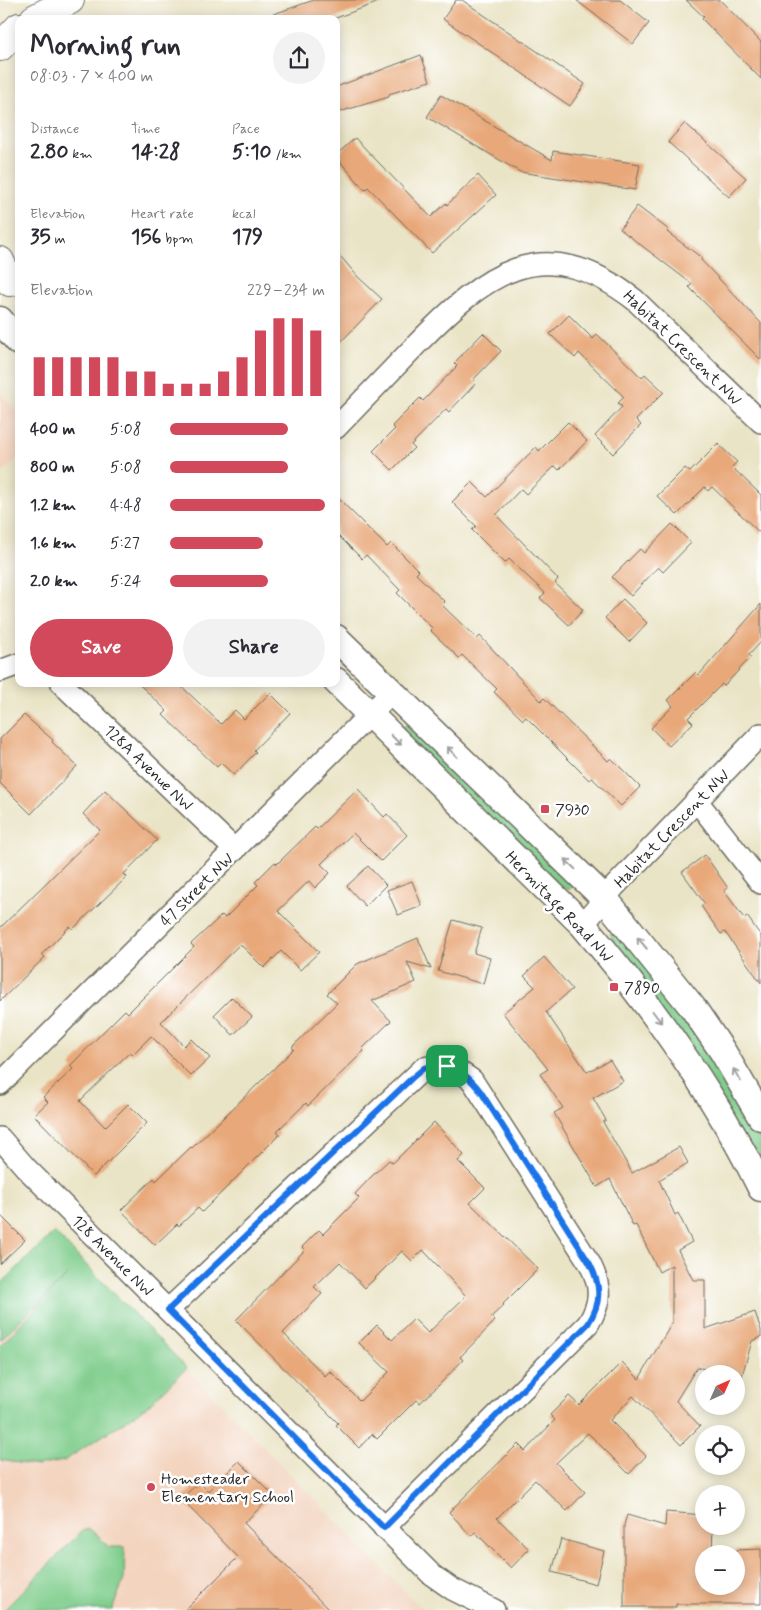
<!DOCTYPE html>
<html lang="en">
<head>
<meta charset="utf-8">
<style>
	:root { --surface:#fff; --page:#f2f2f3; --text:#2b2b33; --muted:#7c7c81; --accent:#d1495b }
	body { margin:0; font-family:Mynerve,sans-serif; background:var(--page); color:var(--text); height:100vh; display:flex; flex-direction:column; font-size:19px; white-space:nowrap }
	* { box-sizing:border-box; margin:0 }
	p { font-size:16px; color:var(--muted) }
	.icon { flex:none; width:28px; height:28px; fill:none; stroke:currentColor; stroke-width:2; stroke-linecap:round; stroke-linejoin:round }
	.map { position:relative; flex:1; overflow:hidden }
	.details { position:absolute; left:15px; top:15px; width:325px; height:672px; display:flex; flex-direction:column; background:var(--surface); border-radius:10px; box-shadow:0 2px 12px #0003 }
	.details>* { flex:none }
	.needle { width:32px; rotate:45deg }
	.fabs { position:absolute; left:695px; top:1365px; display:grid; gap:10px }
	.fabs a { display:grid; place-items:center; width:50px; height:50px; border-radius:50%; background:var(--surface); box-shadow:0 2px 12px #0003; font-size:25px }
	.pin { position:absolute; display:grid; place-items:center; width:42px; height:42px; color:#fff; margin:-21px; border-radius:10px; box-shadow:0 2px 8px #0006 }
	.round { display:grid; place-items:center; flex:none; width:52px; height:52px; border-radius:26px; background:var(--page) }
	.head { display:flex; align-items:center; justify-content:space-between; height:85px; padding:0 15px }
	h1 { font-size:28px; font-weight:700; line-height:38px }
	.metrics { display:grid; grid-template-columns:repeat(3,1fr); gap:8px; height:85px; padding:5px 15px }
	.metrics div { display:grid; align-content:center }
	.metrics b { font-size:21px; font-weight:700 }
	.metrics small { font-size:14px; font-weight:400 }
	.metrics p { font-size:14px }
	.chart { height:140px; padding:10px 15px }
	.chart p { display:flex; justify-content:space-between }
	.chart svg { width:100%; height:90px; margin-top:5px; stroke:var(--accent); stroke-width:6 }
	.primary-button { display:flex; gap:10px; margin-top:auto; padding:10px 15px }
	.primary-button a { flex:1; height:58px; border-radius:30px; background:var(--accent); color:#fff; font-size:20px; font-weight:700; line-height:58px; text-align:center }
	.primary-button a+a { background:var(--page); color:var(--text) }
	ul { padding:0 15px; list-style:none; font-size:16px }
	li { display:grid; grid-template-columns:80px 60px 1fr; align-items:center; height:38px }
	li i { height:12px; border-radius:6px; background:var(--accent) }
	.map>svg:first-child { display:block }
	.built { fill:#f3d4bf }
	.green { fill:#7fcd8c; stroke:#557c5c }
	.building { fill:#e8a879; fill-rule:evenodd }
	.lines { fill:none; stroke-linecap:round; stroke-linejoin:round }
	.minor-casing { stroke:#6e6c61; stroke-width:24 }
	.tertiary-casing { stroke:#6e6c61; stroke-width:29 }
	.primary-casing { stroke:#6e6c61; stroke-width:30 }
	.minor { stroke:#fff; stroke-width:21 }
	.tertiary { stroke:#fff; stroke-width:26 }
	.primary { stroke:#fff; stroke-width:28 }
	.oneway { stroke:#a0a0a0 }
	.route-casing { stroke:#fff; stroke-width:10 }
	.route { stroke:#1a73e8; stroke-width:6 }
	.poi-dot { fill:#d1495b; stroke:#fff; stroke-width:2 }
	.labels { text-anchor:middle; stroke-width:5; stroke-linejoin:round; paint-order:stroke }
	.street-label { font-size:16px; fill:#2b2b2b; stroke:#fff }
	.poi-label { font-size:16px; fill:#2b2b2b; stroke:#fff; text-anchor:start }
</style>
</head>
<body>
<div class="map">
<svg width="761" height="1610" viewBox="0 0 761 1610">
	<rect width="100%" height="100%" fill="#fff"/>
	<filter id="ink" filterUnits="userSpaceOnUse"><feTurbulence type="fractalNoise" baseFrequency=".02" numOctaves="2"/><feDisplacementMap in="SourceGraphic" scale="10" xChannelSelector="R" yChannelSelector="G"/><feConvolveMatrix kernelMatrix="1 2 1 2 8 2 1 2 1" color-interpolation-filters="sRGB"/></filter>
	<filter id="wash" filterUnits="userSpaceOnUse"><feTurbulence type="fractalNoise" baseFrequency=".0096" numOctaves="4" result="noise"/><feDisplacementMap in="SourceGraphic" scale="20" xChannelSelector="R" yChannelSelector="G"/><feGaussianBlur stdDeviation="1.12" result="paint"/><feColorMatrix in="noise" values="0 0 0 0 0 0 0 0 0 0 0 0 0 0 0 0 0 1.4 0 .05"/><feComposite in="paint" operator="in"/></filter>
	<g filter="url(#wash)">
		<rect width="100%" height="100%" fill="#eae4c6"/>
		<g class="built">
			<polygon points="0,392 19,415 19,457 0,475"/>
			<polygon points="81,1260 419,1606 427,1610 0,1610 0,1340"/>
		</g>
		<g class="green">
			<polygon points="405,724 575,884 569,890 559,885 399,731"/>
			<polygon points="617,929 645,963 728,1080 761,1139 761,1168 616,947 610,933"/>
			<polygon points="54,1232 187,1368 145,1408 64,1461 37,1466 0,1460 0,1346 68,1274 0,1340 0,1285"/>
			<polygon points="90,1529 109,1547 125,1547 124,1579 112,1610 4,1610 78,1535 84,1530"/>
		</g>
		<g id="blocks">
			<g class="building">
				<polygon points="314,0 379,0 379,2 333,19 269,19 268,16"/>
				<polygon points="456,0 462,0 585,84 570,106 443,19"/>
				<polygon points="576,0 620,0 649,23 633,44"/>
				<polygon points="686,0 720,0 761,42 761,79 702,19 704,17"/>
				<polygon points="421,55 430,81 389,94 389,97 336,113 336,87"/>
				<polygon points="441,95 552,160 553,151 640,164 635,190 520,172 427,117"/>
				<polygon points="685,123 746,178 729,197 668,142"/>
				<polygon points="355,138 431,217 446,203 447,205 478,175 496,195 432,253 368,187 365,190 336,157 336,155"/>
				<polygon points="637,206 669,230 667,232 702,258 701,260 761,323 761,360 689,287 692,284 620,229"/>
				<polygon points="336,251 358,277 382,299 336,347"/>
				<polygon points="569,315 593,339 597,334 642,378 645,374 664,392 636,420 641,425 613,454 595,436 622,407 618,403 624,397 579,353 575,358 550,334"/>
				<polygon points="483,333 501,351 473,380 476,383 449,412 446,409 411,445 414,448 392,470 373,451 395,429 392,426 420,398 423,401 457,366 454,363"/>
				<polygon points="568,422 587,441 559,470 555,466 526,494 521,489 496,515 558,579 555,583 583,610 569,625 540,598 545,593 509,559 505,563 472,530 476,526 452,502 472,482 487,497 536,447 539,451"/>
				<polygon points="718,444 737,462 732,467 761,495 761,534 712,487 708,491 705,487 677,515 657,496 685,468 690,472"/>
				<polygon points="336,496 387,547 391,543 419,571 416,574 445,602 442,605 477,639 480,636 541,701 544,698 608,761 611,758 640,787 621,806 592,778 589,780 526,717 523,720 494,692 497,689 462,655 459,658 430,630 432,628 397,593 400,590 366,555 362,559 336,533"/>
				<polygon points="672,524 691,543 663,572 658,567 631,596 612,577 640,549 644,553"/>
				<polygon points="623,599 647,623 629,642 605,618"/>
				<polygon points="761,604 761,642 749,655 751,657 724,686 722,684 688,718 693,723 669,746 651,728 673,706 668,700 696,672 699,675"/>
				<polygon points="139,684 179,684 221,724 235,710 244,719 270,693 290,713 254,750 256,752 234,775 221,763 217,767 163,715 167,711"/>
				<polygon points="24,715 53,740 52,742 77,766 31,814 0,783 0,739"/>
				<polygon points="358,789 384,817 387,814 407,835 381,861 353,833 321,864 330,873 315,888 309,881 278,911 319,952 300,970 281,951 264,968 240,944 161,1022 184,1046 191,1039 210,1058 191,1076 151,1036 132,1055 130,1052 80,1101 105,1127 128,1104 147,1123 94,1176 34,1115 48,1102 43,1097 73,1069 70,1066 106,1029 125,1010 128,1013 194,947 191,944 222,915 225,918 258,885 255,882 275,862 277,864 315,827 317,829"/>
				<polygon points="105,790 157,840 124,874 127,877 73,929 70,926 42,954 45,957 0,1001 0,928 100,830 83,814"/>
				<polygon points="705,855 728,888 724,891 744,918 747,916 761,936 761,983 725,932 721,934 701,906 705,904 682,872"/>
				<polygon points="368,866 386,885 365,906 347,886"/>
				<polygon points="412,881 422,906 398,915 387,890"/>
				<polygon points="453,920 482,928 474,953 490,958 483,984 438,971"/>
				<polygon points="418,938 431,969 407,962 416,982 372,1001 391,1021 362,1049 364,1051 308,1106 306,1103 277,1131 280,1134 202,1212 198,1208 179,1226 177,1224 155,1245 121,1210 154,1178 156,1181 191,1147 192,1148 294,1049 292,1047 337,1003 327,994 357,964"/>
				<polygon points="544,957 572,989 546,1012 587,1072 610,1060 623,1081 593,1098 606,1120 603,1122 632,1173 679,1147 688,1163 659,1180 675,1215 678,1213 692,1242 678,1250 693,1280 705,1280 705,1329 755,1312 761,1330 761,1337 752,1341 741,1379 736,1378 736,1374 722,1374 697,1367 676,1401 700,1426 681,1445 633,1396 610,1420 646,1456 629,1474 588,1433 556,1463 585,1492 567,1511 535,1480 497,1518 529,1549 511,1568 475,1532 471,1536 449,1512 518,1444 525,1451 555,1420 550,1415 569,1396 579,1405 622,1362 639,1379 672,1323 672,1265 659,1272 636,1225 633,1226 610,1179 597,1187 554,1113 563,1108 540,1074 548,1069 503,1013 535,987 524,976"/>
				<polygon points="232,997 252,1017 233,1035 214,1015"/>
				<path d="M434 1122 464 1155 458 1161 485 1188 470 1203 538 1269 503 1304 504 1305 491 1317 495 1321 460 1357 463 1360 438 1386 420 1403 416 1400 377 1439 372 1434 359 1448 336 1425 338 1423 236 1320 305 1250 302 1247 319 1230 323 1234 359 1198 355 1194 372 1176 389 1160 393 1163ZM423 1250 466 1296 428 1333 414 1319 392 1340 377 1325 359 1343 389 1372 360 1401 330 1371 325 1376 283 1333 322 1294 314 1287 340 1262 365 1288 402 1251 412 1261Z"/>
				<polygon points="0,1215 25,1240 0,1264"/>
				<polygon points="239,1461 273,1495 244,1523 329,1610 185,1610 238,1557 181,1499 199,1482 208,1491"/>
				<polygon points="666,1512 704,1515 704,1526 713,1526 712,1554 704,1554 704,1586 736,1586 736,1550 761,1549 761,1604 676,1604 676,1607 624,1607 624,1525 627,1515 665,1526"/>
				<polygon points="561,1539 604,1551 596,1584 552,1572"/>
			</g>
		</g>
	</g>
	<g filter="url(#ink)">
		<use href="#blocks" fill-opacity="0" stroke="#6e6c61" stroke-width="1"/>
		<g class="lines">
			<defs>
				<g id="minor">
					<path d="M336 428C363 400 389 373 416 345 485 274 542 228 635 300L761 422"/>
					<polyline points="0,671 19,664"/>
					<polyline points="62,684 235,850"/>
					<polyline points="697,801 761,883"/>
					<polyline points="583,925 614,887 761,734"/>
					<polyline points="0,1084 391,693"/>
					<polyline points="0,1138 26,1168 432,1575 452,1589 494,1610"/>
					<path d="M168 1310 424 1068C444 1063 455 1068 472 1080L590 1264C601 1286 602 1302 588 1324L384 1528"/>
				</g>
				<g id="tertiary">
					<polyline points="0,320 19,342"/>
					<polyline points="336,638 605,899 693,1008 723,1052 761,1117"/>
					<path d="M336 681 583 925C652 1006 714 1092 761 1188"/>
				</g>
				<g id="primary">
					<polyline points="34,19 70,0"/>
					<polyline points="0,47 19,27"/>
					<polyline points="0,261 10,282"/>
				</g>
			</defs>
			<use href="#minor" class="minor-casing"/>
			<use href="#tertiary" class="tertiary-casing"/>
			<use href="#primary" class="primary-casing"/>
			<use href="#minor" class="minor"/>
			<use href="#tertiary" class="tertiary"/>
			<use href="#primary" class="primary"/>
		</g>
		<defs><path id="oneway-shaft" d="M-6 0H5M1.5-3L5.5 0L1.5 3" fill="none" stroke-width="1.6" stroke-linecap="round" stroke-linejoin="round" transform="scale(1.25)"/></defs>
		<g class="oneway">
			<use href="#oneway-shaft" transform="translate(396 740) rotate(45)"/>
			<use href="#oneway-shaft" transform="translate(452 752) rotate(-136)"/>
			<use href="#oneway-shaft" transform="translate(570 864) rotate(-136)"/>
			<use href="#oneway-shaft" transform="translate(642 943) rotate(-130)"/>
			<use href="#oneway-shaft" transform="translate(657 1017) rotate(53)"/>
			<use href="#oneway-shaft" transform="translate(737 1075) rotate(-121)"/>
		</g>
	</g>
	<g class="lines" filter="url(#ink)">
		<defs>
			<path id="route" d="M435 1065C456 1066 469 1076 481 1092L590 1264C601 1286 602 1302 588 1324L384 1528 168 1310 412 1078 424 1068Z"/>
		</defs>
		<use href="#route" class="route-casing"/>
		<use href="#route" class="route"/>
	</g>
	<g class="poi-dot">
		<rect x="540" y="804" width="10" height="10" rx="2.5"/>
		<rect x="609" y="982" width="10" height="10" rx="2.5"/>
		<circle cx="151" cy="1487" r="5"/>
	</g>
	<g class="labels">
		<g class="street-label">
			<text transform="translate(683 347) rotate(44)" y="6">Habitat Crescent NW</text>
			<text transform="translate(149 767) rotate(44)" y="6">128A Avenue NW</text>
			<text transform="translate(671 828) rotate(-46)" y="6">Habitat Crescent NW</text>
			<text transform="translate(196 889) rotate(-45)" y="6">47 Street NW</text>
			<text transform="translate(560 906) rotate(46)" y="6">Hermitage Road NW</text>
			<text transform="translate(113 1255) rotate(45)" y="6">128 Avenue NW</text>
		</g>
		<g class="poi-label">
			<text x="555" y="815">7930</text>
			<text x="624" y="993">7890</text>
			<text x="161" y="1484">Homesteader<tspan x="161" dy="18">Elementary School</tspan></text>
		</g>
	</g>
</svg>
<div class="fabs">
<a><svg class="needle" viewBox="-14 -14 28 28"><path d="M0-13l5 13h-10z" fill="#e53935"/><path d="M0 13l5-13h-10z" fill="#7c7c81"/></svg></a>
<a><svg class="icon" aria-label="locate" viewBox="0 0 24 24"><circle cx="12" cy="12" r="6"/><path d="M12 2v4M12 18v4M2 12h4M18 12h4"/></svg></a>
<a>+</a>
<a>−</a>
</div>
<div class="pin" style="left:447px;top:1066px;background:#1e9e55"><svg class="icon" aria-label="arrive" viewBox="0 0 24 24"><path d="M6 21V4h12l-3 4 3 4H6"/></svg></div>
<section class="details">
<div class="head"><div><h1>Morning run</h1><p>08:03 · 7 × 400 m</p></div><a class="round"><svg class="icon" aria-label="share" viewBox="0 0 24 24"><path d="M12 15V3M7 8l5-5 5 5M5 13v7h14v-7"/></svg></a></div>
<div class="metrics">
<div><p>Distance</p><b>2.80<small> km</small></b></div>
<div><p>Time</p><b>14:28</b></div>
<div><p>Pace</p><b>5:10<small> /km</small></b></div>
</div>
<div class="metrics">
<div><p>Elevation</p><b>35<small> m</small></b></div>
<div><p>Heart rate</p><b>156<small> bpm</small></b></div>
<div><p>kcal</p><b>179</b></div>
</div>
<div class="chart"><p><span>Elevation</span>229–234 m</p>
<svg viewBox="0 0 160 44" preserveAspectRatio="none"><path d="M5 44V25M15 44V25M25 44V25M35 44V25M45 44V25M55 44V32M65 44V32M75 44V38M85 44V38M95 44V38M105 44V32M115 44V25M125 44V12M135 44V6M145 44V6M155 44V12"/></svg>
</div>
<ul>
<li><b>400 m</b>5:08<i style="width:76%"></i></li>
<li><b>800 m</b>5:08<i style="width:76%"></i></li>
<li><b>1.2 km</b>4:48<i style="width:100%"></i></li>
<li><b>1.6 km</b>5:27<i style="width:60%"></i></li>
<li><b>2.0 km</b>5:24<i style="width:63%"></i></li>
</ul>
<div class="primary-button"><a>Save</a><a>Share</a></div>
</section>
</div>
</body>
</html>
